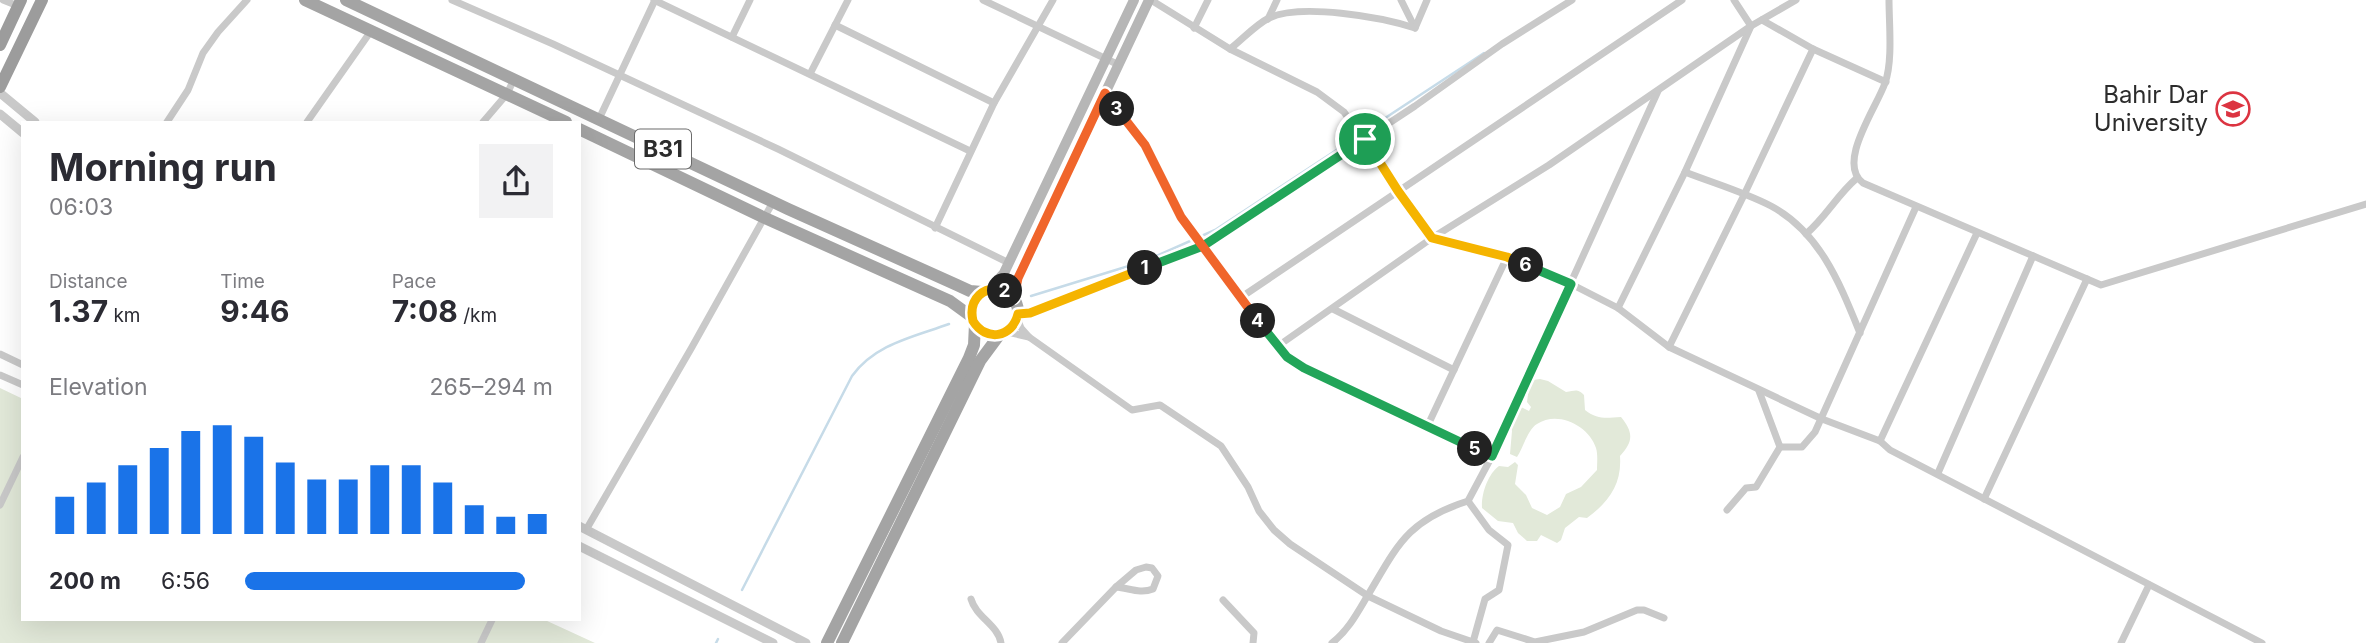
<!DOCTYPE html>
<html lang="en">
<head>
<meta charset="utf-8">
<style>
	:root { --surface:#fff; --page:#f2f2f3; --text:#2b2b33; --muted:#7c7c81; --accent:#1a73e8 }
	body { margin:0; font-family:Inter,sans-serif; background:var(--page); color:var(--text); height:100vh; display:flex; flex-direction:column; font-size:26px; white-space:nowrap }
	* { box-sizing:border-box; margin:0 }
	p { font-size:23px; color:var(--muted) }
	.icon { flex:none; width:38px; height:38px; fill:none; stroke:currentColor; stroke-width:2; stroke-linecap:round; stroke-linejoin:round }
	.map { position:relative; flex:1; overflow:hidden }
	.sheet { position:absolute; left:21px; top:121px; width:560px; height:500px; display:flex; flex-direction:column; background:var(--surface); border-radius:0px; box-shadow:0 7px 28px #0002 }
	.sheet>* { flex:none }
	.pin { position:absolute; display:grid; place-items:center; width:60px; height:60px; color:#fff; margin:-30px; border:4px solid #fff; border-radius:50%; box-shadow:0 2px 7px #0007 }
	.km { position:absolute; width:35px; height:35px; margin:-18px; border-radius:50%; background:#222; color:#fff; font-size:19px; line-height:35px; text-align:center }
	.round { display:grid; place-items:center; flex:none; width:74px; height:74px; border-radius:0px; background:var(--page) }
	.headline { display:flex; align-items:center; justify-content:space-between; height:119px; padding:0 28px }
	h1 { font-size:38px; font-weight:700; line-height:52px }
	.metrics { display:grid; grid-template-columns:repeat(3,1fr); gap:10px; height:119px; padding:7px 28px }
	.metrics div { display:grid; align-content:center }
	.metrics b { font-size:30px; font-weight:700 }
	.metrics small { font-size:19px; font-weight:400 }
	.metrics p { font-size:19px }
	.chart { height:196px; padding:14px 28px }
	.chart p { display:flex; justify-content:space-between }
	.chart svg { width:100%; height:126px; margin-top:7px; stroke:var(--accent); stroke-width:6 }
	ul { padding:0 28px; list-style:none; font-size:23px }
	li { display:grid; grid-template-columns:112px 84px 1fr; align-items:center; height:52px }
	li i { height:18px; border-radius:9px; background:var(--accent) }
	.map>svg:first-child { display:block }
	.green { fill:#e2e9d9 }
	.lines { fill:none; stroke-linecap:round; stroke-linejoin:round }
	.stream { stroke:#c6dbe8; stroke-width:2.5 }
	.minor { stroke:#c9c9c9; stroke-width:7 }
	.tertiary { stroke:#c9c9c9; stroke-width:9 }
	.secondary { stroke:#b6b6b6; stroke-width:10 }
	.primary { stroke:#a4a4a4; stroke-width:12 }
	.trunk { stroke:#9c9c9c; stroke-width:12 }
	.split-1-casing { stroke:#fff; stroke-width:14 }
	.split-2-casing { stroke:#fff; stroke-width:14 }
	.split-3-casing { stroke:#fff; stroke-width:14 }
	.split-4-casing { stroke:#fff; stroke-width:14 }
	.split-5-casing { stroke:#fff; stroke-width:14 }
	.split-6-casing { stroke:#fff; stroke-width:14 }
	.split-7-casing { stroke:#fff; stroke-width:14 }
	.split-1 { stroke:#22a559; stroke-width:9 }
	.split-2 { stroke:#f5b400; stroke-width:9 }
	.split-3 { stroke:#f0652b; stroke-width:9 }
	.split-4 { stroke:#f0652b; stroke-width:9 }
	.split-5 { stroke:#22a559; stroke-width:9 }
	.split-6 { stroke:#22a559; stroke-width:9 }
	.split-7 { stroke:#f5b400; stroke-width:9 }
	.labels { text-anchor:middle; stroke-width:7; stroke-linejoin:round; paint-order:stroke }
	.shield { fill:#fff; stroke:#6b6b6b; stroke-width:2 }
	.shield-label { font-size:23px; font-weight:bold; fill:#2c2c2c }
	.poi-label { font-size:24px; fill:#2c2c2c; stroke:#fff; text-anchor:end }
</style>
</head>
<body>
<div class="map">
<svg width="2366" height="643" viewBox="0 0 2366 643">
	<rect width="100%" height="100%" fill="#fff"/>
	<g class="green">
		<path d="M1540 379 1548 381 1566 392C1575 391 1577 388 1584 395L1585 410C1598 420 1606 418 1621 417 1634 433 1633 442 1620 456 1622 484 1609 502 1587 518L1579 517 1565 528 1561 540 1557 543 1541 535 1537 541H1527L1518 533 1513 523 1498 521 1482 508C1481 494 1488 474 1499 466L1508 467 1515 462 1518 465 1515 484 1526 495 1532 508 1547 515 1560 507 1566 494 1581 487 1597 470C1597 464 1598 454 1596 448 1589 426 1558 410 1537 424 1528 429 1523 448 1517 457L1510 454 1512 431 1510 425 1521 407 1529 411 1531 407 1527 402 1529 387 1533 380Z"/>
		<polygon points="0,388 23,399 23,620 545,620 595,643 0,643"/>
	</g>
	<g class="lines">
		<g class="stream">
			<polyline points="1031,296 1145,261 1215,230 1484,53"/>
			<path d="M742 590 852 376C875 344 913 337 949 324"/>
			<polyline points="716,643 718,639"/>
		</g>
		<g class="minor">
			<polyline points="3,0 18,6"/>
			<polyline points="452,0 553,44 778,149 1009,263"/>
			<polyline points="654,0 970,151"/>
			<polyline points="983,0 1119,65"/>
			<polyline points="1151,0 1230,49 1317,92 1344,112 1432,238 1507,257 1571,284 1618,308 1669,347 1822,419 1880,441 1890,450 2262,643"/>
			<polyline points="1401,0 1415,28"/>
			<path d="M1889 0C1889 24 1893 61 1885 83 1877 107 1836 163 1863 183L2101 285 2366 204"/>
			<polyline points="1268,19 1277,0"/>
			<polyline points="1762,20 1813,49 1886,82"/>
			<polyline points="835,25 994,103"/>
			<polyline points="1194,28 1208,0"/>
			<polyline points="732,37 750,0"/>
			<path d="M1230 49C1242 40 1255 25 1269 18 1301 3 1381 17 1415 28L1427 0"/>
			<polyline points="810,74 848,0"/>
			<polyline points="1105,93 1145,145 1181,217 1287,357 1304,368 1492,456"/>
			<polyline points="599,119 655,0"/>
			<polyline points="167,122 188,90 203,53 218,32 247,0"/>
			<polyline points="307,122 371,31"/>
			<polyline points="483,122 507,94 514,79"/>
			<path d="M1685 172C1713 183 1744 192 1771 206 1820 232 1840 284 1860 333"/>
			<polyline points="935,228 994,103 1053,0"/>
			<path d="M1806 234C1826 217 1837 195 1857 178"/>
			<polyline points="1240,298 1682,0"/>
			<polyline points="1618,308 1685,172 1751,26 1734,0"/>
			<polyline points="1333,309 1454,370"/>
			<polyline points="1018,314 1030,313 1073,298 1104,283 1203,246 1415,106 1502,44 1572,0"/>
			<polyline points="1007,332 1029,337 1021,328 1017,318"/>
			<polyline points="1029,337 1132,410 1160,405 1221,446 1248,487 1259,511 1274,530 1290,544 1368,596 1441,631 1476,643"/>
			<polyline points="1278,346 1432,238 1549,165 1751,26 1796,0"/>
			<polyline points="1669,347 1744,195 1813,49"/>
			<polyline points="0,354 23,365"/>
			<polyline points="0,375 23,385"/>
			<polyline points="1427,427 1507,257"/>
			<polyline points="1880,441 1977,233"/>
			<polyline points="1780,447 1802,447 1815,432 1916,207"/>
			<polyline points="1938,473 2033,256"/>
			<polyline points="1984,499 2087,279"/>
			<polyline points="1468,501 1489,530 1508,545 1499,590 1485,599 1473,642"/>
			<polyline points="0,505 23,457"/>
			<polyline points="1727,510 1746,488 1756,487 1780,447 1759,391"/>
			<polyline points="586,530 692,347 773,202"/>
			<path d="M1146 567 1152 568 1158 576 1153 589C1140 594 1129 588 1116 587L1136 570Z"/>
			<path d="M971 599C976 617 998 625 1001 643"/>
			<polyline points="1223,600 1254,633 1253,643"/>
			<polyline points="481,643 492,620"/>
			<polyline points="1062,643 1116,587"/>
			<path d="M1332 643C1347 631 1355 617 1365 600 1397 547 1405 521 1468 501L1492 456 1658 91"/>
			<polyline points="1489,643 1497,630 1535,642 1584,632 1637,610 1644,610 1664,618"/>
			<polyline points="2121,643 2149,585"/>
		</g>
		<g class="tertiary">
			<polyline points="0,93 35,122"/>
			<polyline points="0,114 23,133"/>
			<polyline points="579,526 806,643"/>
			<polyline points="579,546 773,643"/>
		</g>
		<g class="secondary">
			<polyline points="991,288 1004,273 1134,0"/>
			<polyline points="1014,298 1018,278 1149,0"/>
		</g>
		<g class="primary">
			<polyline points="305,0 566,122"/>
			<polyline points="346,0 788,209 957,285 970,291 982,292"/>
			<polyline points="579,129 765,218 950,301 972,317"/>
			<circle cx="995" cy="312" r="23"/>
			<polyline points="827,643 969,358 974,345 975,324"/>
			<polyline points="842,643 980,361 1000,334"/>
		</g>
		<g class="trunk">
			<polyline points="0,45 21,0"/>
			<polyline points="0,87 42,0"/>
		</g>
	</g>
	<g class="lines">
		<defs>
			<polyline id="split-1" points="1145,268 1203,246 1365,139"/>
			<path id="split-2" d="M1005 291C984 284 968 299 973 321 986 342 1012 338 1018 314L1030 313 1145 268"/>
			<polyline id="split-3" points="1005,291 1014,298 1018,278 1105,93 1117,109"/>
			<polyline id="split-4" points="1117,109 1145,145 1181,217 1258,321"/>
			<polyline id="split-5" points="1258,321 1287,357 1304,368 1475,449"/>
			<polyline id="split-6" points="1475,449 1492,456 1571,284 1526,265"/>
			<polyline id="split-7" points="1365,139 1398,191 1432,238 1507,257 1526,265"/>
		</defs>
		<use href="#split-1" class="split-1-casing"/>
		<use href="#split-2" class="split-2-casing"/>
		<use href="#split-3" class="split-3-casing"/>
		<use href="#split-4" class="split-4-casing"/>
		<use href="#split-5" class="split-5-casing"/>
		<use href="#split-6" class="split-6-casing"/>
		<use href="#split-7" class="split-7-casing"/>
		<use href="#split-1" class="split-1"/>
		<use href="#split-2" class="split-2"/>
		<use href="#split-3" class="split-3"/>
		<use href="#split-4" class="split-4"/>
		<use href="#split-5" class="split-5"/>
		<use href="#split-6" class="split-6"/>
		<use href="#split-7" class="split-7"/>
	</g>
	<defs>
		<symbol id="university-ring" viewBox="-11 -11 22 22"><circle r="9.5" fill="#fff" stroke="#dc3441" stroke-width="1.5"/><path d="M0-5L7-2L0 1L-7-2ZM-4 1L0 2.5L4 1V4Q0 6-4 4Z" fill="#dc3441"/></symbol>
	</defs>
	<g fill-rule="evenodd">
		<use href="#university-ring" x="2214" y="90" width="38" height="38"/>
	</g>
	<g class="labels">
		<rect class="shield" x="635" y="129.5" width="56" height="39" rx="5"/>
		<g class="shield-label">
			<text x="663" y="157">B31</text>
		</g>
		<g class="poi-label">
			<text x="2208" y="103">Bahir Dar<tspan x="2208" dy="28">University</tspan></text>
		</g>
	</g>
</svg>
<div class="pin" style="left:1365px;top:139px;background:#1e9e55"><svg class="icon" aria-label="arrive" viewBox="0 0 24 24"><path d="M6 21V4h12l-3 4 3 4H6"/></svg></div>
<b class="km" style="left:1145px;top:268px">1</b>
<b class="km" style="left:1005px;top:291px">2</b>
<b class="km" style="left:1117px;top:109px">3</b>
<b class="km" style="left:1258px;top:321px">4</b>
<b class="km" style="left:1475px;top:449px">5</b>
<b class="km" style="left:1526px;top:265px">6</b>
<section class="sheet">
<div class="headline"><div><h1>Morning run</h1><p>06:03</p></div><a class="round"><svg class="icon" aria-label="share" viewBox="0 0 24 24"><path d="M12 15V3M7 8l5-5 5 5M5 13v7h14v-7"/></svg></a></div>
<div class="metrics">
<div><p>Distance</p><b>1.37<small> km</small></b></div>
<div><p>Time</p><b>9:46</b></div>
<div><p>Pace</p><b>7:08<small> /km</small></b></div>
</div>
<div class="chart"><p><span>Elevation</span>265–294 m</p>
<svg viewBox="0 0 160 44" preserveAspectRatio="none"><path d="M5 44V31M15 44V26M25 44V20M35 44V14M45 44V8M55 44V6M65 44V10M75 44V19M85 44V25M95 44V25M105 44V20M115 44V20M125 44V26M135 44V34M145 44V38M155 44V37"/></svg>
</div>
<ul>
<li><b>200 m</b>6:56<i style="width:91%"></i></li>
</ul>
</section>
</div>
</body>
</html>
